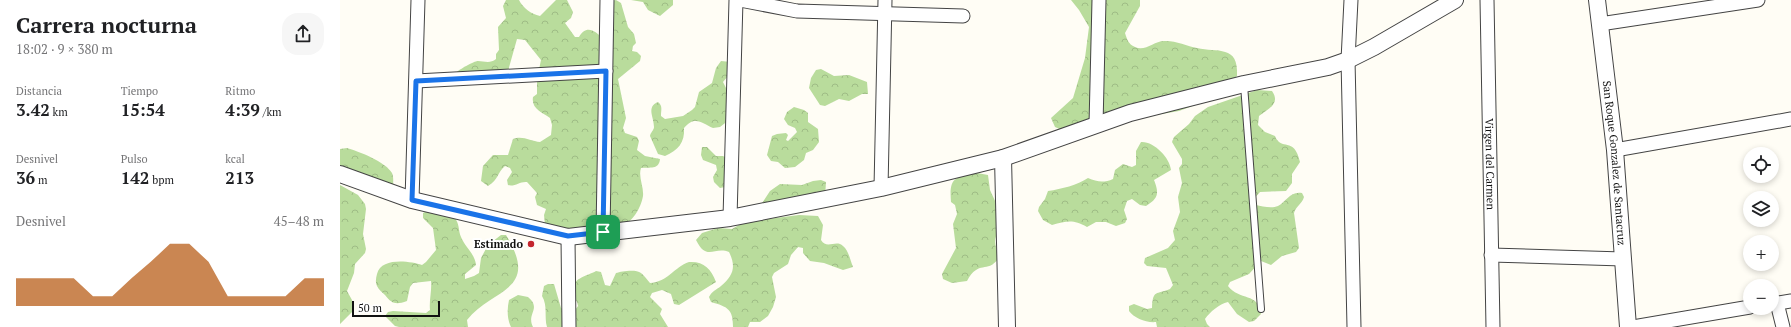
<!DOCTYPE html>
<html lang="es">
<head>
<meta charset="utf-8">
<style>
	:root { --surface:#fff; --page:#f6f6f6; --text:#202124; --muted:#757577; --accent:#b45309 }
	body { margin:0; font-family:"PT Serif",serif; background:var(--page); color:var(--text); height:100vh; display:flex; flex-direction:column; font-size:15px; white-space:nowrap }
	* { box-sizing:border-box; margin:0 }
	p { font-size:13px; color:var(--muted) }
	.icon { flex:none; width:22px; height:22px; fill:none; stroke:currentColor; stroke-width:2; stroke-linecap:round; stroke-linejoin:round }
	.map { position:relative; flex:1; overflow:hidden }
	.sheet { display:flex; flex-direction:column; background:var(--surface); width:340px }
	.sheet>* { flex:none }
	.fabs { position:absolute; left:1403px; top:147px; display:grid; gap:8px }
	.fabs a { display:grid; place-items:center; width:36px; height:36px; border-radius:50%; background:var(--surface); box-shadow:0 2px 6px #0003; font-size:20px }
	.scale { position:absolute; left:12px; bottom:10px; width:88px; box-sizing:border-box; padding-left:4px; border:2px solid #111; border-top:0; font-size:11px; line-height:14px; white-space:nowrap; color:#111; -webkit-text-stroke:3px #fff; paint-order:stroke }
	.pin { position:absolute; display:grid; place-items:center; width:34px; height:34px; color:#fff; margin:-17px; border-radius:8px; box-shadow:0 2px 6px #0006 }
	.round { display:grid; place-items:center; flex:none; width:42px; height:42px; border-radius:16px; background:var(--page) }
	.overview { display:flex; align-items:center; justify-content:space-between; height:68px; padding:0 16px }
	h1 { font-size:22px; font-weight:700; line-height:30px }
	.metrics { display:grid; grid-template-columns:repeat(3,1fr); gap:6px; height:68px; padding:4px 16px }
	.metrics div { display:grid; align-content:center }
	.metrics b { font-size:17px; font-weight:700 }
	.metrics small { font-size:11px; font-weight:400 }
	.metrics p { font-size:11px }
	.chart { height:112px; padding:8px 16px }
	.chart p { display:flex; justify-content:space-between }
	.chart svg { width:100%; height:72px; margin-top:4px; fill:var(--accent); opacity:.7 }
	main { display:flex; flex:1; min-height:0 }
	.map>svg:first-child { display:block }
	.forest { fill:url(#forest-crowns) }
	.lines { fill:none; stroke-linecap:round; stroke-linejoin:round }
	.service-casing { stroke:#444; stroke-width:8 }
	.minor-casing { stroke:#444; stroke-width:15 }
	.tertiary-casing { stroke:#444; stroke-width:18 }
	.service { stroke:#fff; stroke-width:6 }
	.minor { stroke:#fff; stroke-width:13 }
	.tertiary { stroke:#fff; stroke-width:16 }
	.route-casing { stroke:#fff; stroke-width:8 }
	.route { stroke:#1a73e8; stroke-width:5 }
	.poi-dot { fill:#c4262e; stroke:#fff; stroke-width:1.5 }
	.labels { text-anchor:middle; stroke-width:4; stroke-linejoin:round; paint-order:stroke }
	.street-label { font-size:11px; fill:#111; stroke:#fff }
	.poi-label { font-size:11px; font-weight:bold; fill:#111; stroke:#fff; text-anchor:end }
</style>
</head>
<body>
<main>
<section class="sheet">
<div class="overview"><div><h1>Carrera nocturna</h1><p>18:02 · 9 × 380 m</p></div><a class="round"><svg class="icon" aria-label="share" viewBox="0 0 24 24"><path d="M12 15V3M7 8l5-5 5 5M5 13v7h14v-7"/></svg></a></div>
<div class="metrics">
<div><p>Distancia</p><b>3.42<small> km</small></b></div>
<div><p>Tiempo</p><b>15:54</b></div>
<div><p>Ritmo</p><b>4:39<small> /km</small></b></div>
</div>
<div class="metrics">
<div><p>Desnivel</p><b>36<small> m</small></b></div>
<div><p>Pulso</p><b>142<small> bpm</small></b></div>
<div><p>kcal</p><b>213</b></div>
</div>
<div class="chart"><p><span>Desnivel</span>45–48 m</p>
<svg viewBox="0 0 160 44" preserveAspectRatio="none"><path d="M0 44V27L10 27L20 27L30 27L40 38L50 38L60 27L70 17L80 6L90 6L100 17L110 38L120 38L130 38L140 38L150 27L160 27V44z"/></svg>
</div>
</section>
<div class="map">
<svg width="1451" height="327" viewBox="0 0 1451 327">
	<defs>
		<pattern id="forest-crowns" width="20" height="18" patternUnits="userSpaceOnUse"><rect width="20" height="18" fill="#b9dc9c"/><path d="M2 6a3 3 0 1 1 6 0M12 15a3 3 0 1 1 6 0" fill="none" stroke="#9ebc85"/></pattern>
	</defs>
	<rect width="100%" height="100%" fill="#fffdf5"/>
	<g class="forest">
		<path d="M166 0H179C183 8 191 14 200 16L216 0H227L233 12 231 18 225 23 235 37H239C246 24 256 31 263 39L271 1 276 0 281 3 288 27 294 34 296 43 293 46 292 51 297 52 301 56 300 61 278 79 286 118 283 128 285 133 297 137 299 141 297 150 305 156 320 159C319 170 310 167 301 168 298 177 304 187 303 196 301 208 292 224 280 226L276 223 267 219 234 244 205 225 204 215 206 209 197 205 195 197 197 193 187 182C180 181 175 187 168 185L167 180 172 172 170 168 165 166C157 173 159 179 148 186L141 181 143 166 153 155H168L173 139C182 135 191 141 200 142L211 135 212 125 210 118C202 112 191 109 193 97L197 94V79L201 60 185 40 177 39 168 71 116 73C118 70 134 61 138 61 144 61 150 64 156 59V54L159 50 158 27 166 18 163 6Z"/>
		<polygon points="291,0 333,0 333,5 320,16 308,10 303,2"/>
		<path d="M731 0H800V6L785 33C787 39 788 44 795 47 805 52 814 41 824 41 834 40 847 46 857 48 877 53 899 44 897 76L866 101 839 111 724 131 715 127 711 118 733 98 745 58 749 27 739 10Z"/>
		<path d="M381 61 391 62 388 76 383 82 387 90V100L389 120 380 127 373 128C362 123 355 115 344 128 345 143 338 150 325 156L318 154 310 136C310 133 314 130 314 127 314 117 306 107 318 102 323 106 321 110 321 116L325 119 343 116 352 110 355 107 359 92 372 83 376 68Z"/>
		<polygon points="481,69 494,76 509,75 527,82 528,94 522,94 509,101 499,99 485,106 480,105 469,88 471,78 476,70"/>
		<path d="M917 90 932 91C941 104 928 109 919 116L918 125 925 132 935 136C941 152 954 135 960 162L952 174V183L946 191 920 192 913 200 916 205C922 206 931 209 938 206 947 201 950 191 962 193L964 197C962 204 956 206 954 213L959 248 956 252 942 256 931 265 921 261 909 274 890 282 888 286C899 301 919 292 921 314L914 321 909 322 897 314 888 302C879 304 870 312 865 319L867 324 870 327H817L816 322C806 323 794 318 789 311V306L794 304 807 309 812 308C813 289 816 295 830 289L833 285 826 268 807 266 804 263 805 258 828 248 835 240 833 231 840 212 838 197 842 183 839 168 842 164V159L832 142 834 137 849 124 855 116 868 107Z"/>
		<polygon points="454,107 464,110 468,113 468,122 478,129 479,142 473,150 466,153 464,160 455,167 445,168 438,162 431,161 427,155 432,136 437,134 446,133 448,135 446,140 448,141 457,132 455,128 448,125 444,119 447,112"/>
		<path d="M801 142C814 141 830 158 831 170L814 180C819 193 819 198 806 206L800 205 792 199 787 201 784 210 787 219 785 223 776 226 766 222H756L747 227C733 219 727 221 712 225L703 220 698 211 699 207 705 199 708 191C722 189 737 185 748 178 757 182 764 183 773 179L775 170 783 164 792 167 796 165V151Z"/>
		<polygon points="362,147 367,147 376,156 383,156 388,159 385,187 380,188 374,182 373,177 377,170 376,165 363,160 361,155"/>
		<path d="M7 148C18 151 46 162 52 173 54 177 53 185 53 189L0 175V149Z"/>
		<path d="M637 173 648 175 650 190 656 203 659 231C651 242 658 248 658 259 647 274 639 259 627 281L612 283 603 279 602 274 616 248 613 224 617 214 615 205 611 202C609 178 614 177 637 173Z"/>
		<polygon points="481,180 486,182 485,197 419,208 430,191 440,184 462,185 473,181"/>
		<polygon points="0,185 18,195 25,204 26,209 23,234 26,249 25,253 15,264 14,273 7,291 12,300 14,310 0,324"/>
		<path d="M87 211 114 217C120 224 118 230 121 237 125 247 135 254 136 265L125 274V279L134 276 139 273 141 258 148 245 161 235H166C201 292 152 288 127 320L128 327H59L55 326 45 316 48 312 53 311 86 313 90 310C89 300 92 291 91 281L73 283 70 287 67 301C56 305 52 304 45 295 42 292 39 290 37 286 35 282 36 278 37 274 41 257 70 261 82 265L86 262 96 250 93 228 83 218V213Z"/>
		<path d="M459 215 478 216 483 225 481 240C487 250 496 239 503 246 509 251 510 260 513 267L503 270 484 263 470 261 463 253V248L458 247 451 255 448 264 434 273 432 277 436 297 433 307 428 316 420 322H410L408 327H393C393 309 388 307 371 302L369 297C372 291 376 290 381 286 394 275 396 266 389 252 374 246 367 262 356 240L362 233 378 228 392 229 404 222Z"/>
		<path d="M349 262C363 261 371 268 376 282L339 305 334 304 331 294 322 290 312 293 310 297 322 309 320 314 328 327H207C204 317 208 306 202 296L204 286 208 284H214L221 308 225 310H235L238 306C237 301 235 298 233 294 229 278 248 276 256 271L261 272 265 285 270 286 276 273C282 271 296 269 301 273 305 276 307 280 310 283 328 282 334 267 349 262Z"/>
		<path d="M178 295 188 297C202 309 186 313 193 327H171C167 319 167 309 169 300Z"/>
	</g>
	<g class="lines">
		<defs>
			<polyline id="service" points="904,85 921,309"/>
			<g id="minor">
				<polyline points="400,0 457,11 623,16"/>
				<polyline points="1011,0 1008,60 1014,327"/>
				<path id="s1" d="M1147 0 1153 327"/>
				<polyline points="1260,24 1418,0"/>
				<polyline points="76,81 266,71"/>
				<polyline points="756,125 759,0"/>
				<polyline points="1275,150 1451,119"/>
				<polyline points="541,188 545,0"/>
				<polyline points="72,200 78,0"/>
				<polyline points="390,218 396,0"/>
				<polyline points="263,232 267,0"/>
				<polyline points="228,237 229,327"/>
				<polyline points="1151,255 1283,259"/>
				<polyline points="1437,303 1443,327"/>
				<polyline points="1432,304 1451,301"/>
				<polyline points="1293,327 1410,307"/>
			</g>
			<g id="tertiary">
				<path id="s2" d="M1257 0 1275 150 1288 327"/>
				<polyline points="663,158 667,327"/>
				<polyline points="0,174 72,200 228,237 390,218 541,188 663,158 790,113 904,84 988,67 1008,60 1034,47 1115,0"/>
			</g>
		</defs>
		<use href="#service" class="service-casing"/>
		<use href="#minor" class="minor-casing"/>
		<use href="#tertiary" class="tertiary-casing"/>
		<use href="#service" class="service"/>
		<use href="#minor" class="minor"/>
		<use href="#tertiary" class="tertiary"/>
	</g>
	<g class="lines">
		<defs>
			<polygon id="route" points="266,71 263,232 228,236 72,200 76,81"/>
		</defs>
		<use href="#route" class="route-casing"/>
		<use href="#route" class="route"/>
	</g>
	<circle class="poi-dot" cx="191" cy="244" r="4"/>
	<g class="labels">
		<g class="street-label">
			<text dy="4" stroke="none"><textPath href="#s2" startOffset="164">San Roque Gonzalez de Santacruz</textPath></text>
			<text dy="4" stroke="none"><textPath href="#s1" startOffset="164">Virgen del Carmen</textPath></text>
		</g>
		<g class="poi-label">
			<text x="183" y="248">Estimado</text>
		</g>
	</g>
</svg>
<div class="fabs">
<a><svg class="icon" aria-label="locate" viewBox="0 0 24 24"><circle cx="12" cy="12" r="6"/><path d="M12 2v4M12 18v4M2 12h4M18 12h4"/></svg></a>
<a><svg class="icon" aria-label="layers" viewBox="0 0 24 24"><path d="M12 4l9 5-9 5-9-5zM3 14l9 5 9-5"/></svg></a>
<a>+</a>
<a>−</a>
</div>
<div class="scale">50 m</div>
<div class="pin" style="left:263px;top:232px;background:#1e9e55"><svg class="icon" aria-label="arrive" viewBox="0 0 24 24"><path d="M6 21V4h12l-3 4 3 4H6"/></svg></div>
</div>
</main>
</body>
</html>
